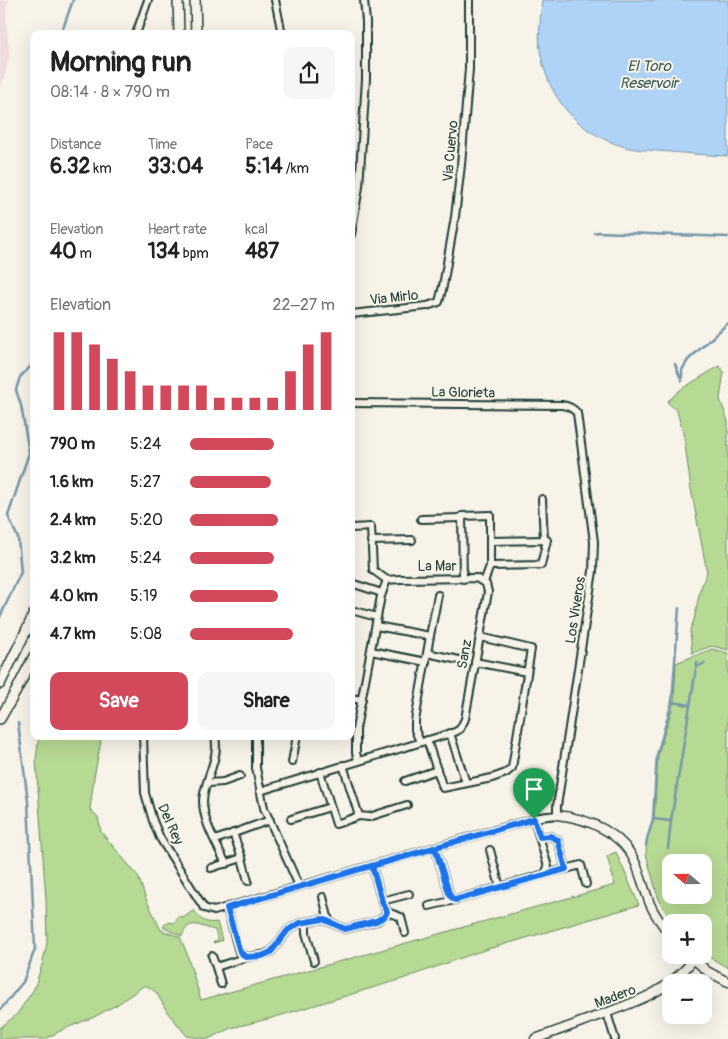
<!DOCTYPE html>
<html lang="en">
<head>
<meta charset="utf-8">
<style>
	:root { --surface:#fff; --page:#f6f6f6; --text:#222; --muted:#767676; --accent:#d1495b }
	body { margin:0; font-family:Pangolin,sans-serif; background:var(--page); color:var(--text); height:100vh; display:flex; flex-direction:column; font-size:19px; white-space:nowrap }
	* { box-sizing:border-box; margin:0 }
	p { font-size:16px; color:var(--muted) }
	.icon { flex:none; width:28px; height:28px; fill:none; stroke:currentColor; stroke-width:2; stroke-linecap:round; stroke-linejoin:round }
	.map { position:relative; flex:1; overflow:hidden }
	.sheet { position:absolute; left:30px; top:30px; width:325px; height:710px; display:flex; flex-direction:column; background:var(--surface); border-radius:10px; box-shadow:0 5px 20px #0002 }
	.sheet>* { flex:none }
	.needle { width:32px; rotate:290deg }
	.tools { position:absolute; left:662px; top:854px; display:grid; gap:10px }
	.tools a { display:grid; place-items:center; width:50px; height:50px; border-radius:10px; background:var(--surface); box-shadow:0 5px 20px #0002; font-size:25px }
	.pin { position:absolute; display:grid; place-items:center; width:42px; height:42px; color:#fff; margin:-51px -21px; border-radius:50% 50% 50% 0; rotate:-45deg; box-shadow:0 0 5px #0007 }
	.pin .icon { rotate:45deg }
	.round { display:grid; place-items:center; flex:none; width:52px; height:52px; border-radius:10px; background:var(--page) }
	.head { display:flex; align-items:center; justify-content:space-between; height:85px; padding:0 20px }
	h1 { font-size:28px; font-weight:700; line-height:38px }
	.metrics { display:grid; grid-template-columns:repeat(3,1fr); gap:8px; height:85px; padding:5px 20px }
	.metrics div { display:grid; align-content:center }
	.metrics b { font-size:21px; font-weight:700 }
	.metrics small { font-size:14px; font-weight:400 }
	.metrics p { font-size:14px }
	.chart { height:140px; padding:10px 20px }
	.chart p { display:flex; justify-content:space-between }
	.chart svg { width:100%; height:90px; margin-top:5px; stroke:var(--accent); stroke-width:6 }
	.action { display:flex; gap:10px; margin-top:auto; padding:10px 20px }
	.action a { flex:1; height:58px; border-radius:10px; background:var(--accent); color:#fff; font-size:20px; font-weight:700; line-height:58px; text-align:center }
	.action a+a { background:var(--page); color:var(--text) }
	ul { padding:0 20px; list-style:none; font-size:16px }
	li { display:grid; grid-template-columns:80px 60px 1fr; align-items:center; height:38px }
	li i { height:12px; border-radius:6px; background:var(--accent) }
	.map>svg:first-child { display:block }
	.built { fill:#efdcdd }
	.green { fill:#b6d993; stroke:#6a8b64; fill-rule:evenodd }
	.water { fill:#aed3f7; stroke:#7597a9 }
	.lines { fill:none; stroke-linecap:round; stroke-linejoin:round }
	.stream { stroke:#7597a9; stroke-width:2.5 }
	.minor-casing { stroke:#1f3d34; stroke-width:10 }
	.tertiary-casing { stroke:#1f3d34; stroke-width:11 }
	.secondary-casing { stroke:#1f3d34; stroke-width:12 }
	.minor { stroke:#f7f3e8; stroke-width:6 }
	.tertiary { stroke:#f7f3e8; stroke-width:8 }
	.secondary { stroke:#f7f3e8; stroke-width:9 }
	.route-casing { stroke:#fff; stroke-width:10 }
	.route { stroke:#1a73e8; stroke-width:6 }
	.labels { text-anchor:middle; stroke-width:4; stroke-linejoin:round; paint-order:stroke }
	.street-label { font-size:14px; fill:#1f3d34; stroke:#f7f3e8 }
	.water-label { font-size:15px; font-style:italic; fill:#3c5b5b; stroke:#f7f3e8 }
</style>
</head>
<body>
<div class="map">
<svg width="728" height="1039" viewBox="0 0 728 1039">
	<rect width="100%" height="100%" fill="#f7f3e8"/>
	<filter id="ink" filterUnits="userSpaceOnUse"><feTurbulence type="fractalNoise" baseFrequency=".02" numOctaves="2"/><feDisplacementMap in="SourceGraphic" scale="10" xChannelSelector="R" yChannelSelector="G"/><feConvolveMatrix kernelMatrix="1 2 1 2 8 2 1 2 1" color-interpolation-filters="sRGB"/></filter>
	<g filter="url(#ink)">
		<polygon class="built" points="0,0 9,0 6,7 7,32 10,57 0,89"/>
		<g class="green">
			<polygon points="719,366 724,372 720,399 728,421 728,650 712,646 692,653 690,630 694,620 700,590 707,572 691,489 684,437 677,411 667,402 680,390"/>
			<path d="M712 649 728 653V968L704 954V922H673L662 906 657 894 646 854 647 839 654 820 658 754 674 702 676 663ZM671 862H704V895H671Z"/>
			<polygon points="39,736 102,736 94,777 90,809 98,817 101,832 138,876 146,899 161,930 180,937 186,951 201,1000 615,885 607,856 616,852 639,905 478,952 402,979 272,1018 231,1028 208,1039 187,1036 168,1013 156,992 145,985 118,1004 94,1017 64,1029 45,1039 0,1039 0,1028 17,1014 34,989 42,965 47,943 46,900 36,760"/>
			<path d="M194 910C199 920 206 924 217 922L222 940 221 941 213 943 214 942 218 940 215 930C200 927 189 917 182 936L164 928V925L170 922 171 923 175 922 177 918 181 916 183 918Z"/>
		</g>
		<path class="water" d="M542 0H728V156C705 155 682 153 659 151 647 150 634 150 622 146 576 132 547 96 540 50 538 35 541 15 542 0Z"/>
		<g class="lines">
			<g class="stream">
				<polyline points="61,34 73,0"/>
				<polyline points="594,233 598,232 728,237"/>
				<polyline points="675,364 680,377"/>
				<polyline points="682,381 682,370 688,360 728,323"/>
				<polyline points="679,608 672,702 690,705"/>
				<polyline points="0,617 21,572 18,538 8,516 29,453 21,405 16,390 20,377 34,363"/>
				<polyline points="697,667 705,663"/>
				<polyline points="670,821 653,819 657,755 672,702"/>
				<polyline points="646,846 647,839 653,819"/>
				<polyline points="668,848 671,821 697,663"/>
				<polyline points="0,1010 23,982 35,949 28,801 18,723"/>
			</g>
			<defs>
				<g id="minor">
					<polyline points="275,0 282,34"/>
					<polyline points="136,34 148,0"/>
					<polyline points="351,235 359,187 366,79 366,22 364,0"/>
					<polyline points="351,314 427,306 439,302 443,286 455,217 461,165 469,69 469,0"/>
					<polyline points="542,499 544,540"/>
					<polyline points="421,519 462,518"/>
					<polyline points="351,528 371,527 373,570 387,580"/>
					<polyline points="371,541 412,540"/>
					<polyline points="490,566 541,565 547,540 490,541"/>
					<polyline points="463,579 462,516 490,515 490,566 484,582"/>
					<polyline points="351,583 382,593"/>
					<polyline points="351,610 377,617"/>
					<polyline points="376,626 430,636 438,595"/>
					<polyline points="371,651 426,662"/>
					<polyline points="427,653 459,660"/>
					<polyline points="475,662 527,672"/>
					<polyline points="351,698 362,700"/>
					<polyline points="450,733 466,783"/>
					<path d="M143 736 145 793 153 821 160 838 204 908 214 911 540 817 557 815V806L593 571 594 542 577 413C573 408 569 406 562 405L351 403"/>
					<path d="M215 736C220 760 204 779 203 801 203 823 217 844 226 864"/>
					<polyline points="256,736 256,768 264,808 299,886"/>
					<polyline points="427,740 443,788 492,778 506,773 512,768 531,649 480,637"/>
					<polyline points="420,742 415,730 415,721 430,636"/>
					<polyline points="358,760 356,753 356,729 381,596 387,580"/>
					<polyline points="292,762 297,736"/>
					<polyline points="320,772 336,824 359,816 343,765"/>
					<polyline points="405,781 437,770"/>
					<polyline points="208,783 223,782 240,776"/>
					<polyline points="260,791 455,732 460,729 465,719 488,592 486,584 476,578 400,579 387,580"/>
					<polyline points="359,816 369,817 407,805"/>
					<polyline points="291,819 330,807"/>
					<polyline points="233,833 242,858"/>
					<polyline points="540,837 550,836 558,840 566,869 545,874"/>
					<polyline points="215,840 270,820"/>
					<polyline points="435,848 450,896 455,900 545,874 548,867 534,819"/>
					<polyline points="490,850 500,887"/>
					<polyline points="211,868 242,858 248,881"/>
					<polyline points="566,869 581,865 586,884"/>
					<polyline points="323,897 329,921"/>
					<polyline points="382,901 409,894"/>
					<polyline points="429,906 455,900"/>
					<polyline points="227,908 239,952 247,957 262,955 271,952 288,930 300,923 323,919 345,929 377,921 383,917 387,912 382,901 372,866"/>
					<polyline points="387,912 401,917 405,933"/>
					<polyline points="306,922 306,933 314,961"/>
					<polyline points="212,956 216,967"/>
					<polyline points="221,984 216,967 247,957"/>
					<polyline points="607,1013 615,1039"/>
				</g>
				<g id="tertiary">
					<path d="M557 815C588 818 623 833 636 864 641 877 645 891 650 904 655 916 663 926 671 936"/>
					<polyline points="689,955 707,971 728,982"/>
					<path d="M535 1039C557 1031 579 1023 600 1015 638 1001 668 992 694 959"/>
				</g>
				<g id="secondary">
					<polyline points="178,0 179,34"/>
					<polyline points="195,0 196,34"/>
					<polyline points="0,684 28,627 34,613"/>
					<polyline points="0,719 15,693 34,656"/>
				</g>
			</defs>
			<use href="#minor" class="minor-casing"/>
			<use href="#tertiary" class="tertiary-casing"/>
			<use href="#secondary" class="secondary-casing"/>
			<use href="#minor" class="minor"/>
			<use href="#tertiary" class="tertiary"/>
			<use href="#secondary" class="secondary"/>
		</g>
	</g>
	<g class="lines" filter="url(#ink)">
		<defs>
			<path id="route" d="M534 819C432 848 329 878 227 908L240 952 246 957 262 956 271 952 288 930 300 923 323 919 345 929 376 921 384 917 387 912 382 901 372 866 435 848 450 896 455 900 566 869 558 840 550 836 540 837 534 819"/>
		</defs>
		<use href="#route" class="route-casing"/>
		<use href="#route" class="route"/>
	</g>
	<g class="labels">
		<g class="street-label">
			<text transform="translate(450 151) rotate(-85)" y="5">Via Cuervo</text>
			<text transform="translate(394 297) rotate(-6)" y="5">Via Mirlo</text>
			<text transform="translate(463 392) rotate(1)" y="5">La Glorieta</text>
			<text x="437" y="571">La Mar</text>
			<text transform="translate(575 610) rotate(-81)" y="5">Los Viveros</text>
			<text transform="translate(464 654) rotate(-80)" y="5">Sanz</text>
			<text transform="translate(171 824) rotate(66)" y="5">Del Rey</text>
			<text transform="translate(615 996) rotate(-21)" y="5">Madero</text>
		</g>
		<g class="water-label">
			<text x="649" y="71">El Toro<tspan x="649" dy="17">Reservoir</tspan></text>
		</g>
	</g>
</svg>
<div class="tools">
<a><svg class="needle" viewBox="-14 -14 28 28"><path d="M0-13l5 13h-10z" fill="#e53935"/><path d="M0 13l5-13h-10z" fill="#767676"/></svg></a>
<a>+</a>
<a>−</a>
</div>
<div class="pin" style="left:534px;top:819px;background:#1e9e55"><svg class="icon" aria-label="arrive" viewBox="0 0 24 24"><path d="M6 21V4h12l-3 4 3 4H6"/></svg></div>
<section class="sheet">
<div class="head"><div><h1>Morning run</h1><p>08:14 · 8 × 790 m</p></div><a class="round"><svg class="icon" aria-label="share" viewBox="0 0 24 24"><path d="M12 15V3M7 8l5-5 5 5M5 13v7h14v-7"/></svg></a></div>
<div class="metrics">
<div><p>Distance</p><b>6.32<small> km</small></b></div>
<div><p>Time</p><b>33:04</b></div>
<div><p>Pace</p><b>5:14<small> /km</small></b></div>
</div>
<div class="metrics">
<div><p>Elevation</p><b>40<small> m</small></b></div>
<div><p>Heart rate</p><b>134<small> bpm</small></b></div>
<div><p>kcal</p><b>487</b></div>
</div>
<div class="chart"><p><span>Elevation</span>22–27 m</p>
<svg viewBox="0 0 160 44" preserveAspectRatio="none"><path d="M5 44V6M15 44V6M25 44V12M35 44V19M45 44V25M55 44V32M65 44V32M75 44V32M85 44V32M95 44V38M105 44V38M115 44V38M125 44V38M135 44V25M145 44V12M155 44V6"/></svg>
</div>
<ul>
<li><b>790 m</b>5:24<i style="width:58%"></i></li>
<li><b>1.6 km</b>5:27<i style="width:56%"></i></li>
<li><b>2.4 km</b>5:20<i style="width:61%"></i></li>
<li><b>3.2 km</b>5:24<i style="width:58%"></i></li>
<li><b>4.0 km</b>5:19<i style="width:61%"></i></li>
<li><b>4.7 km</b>5:08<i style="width:71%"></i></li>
</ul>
<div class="action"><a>Save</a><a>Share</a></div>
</section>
</div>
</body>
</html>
